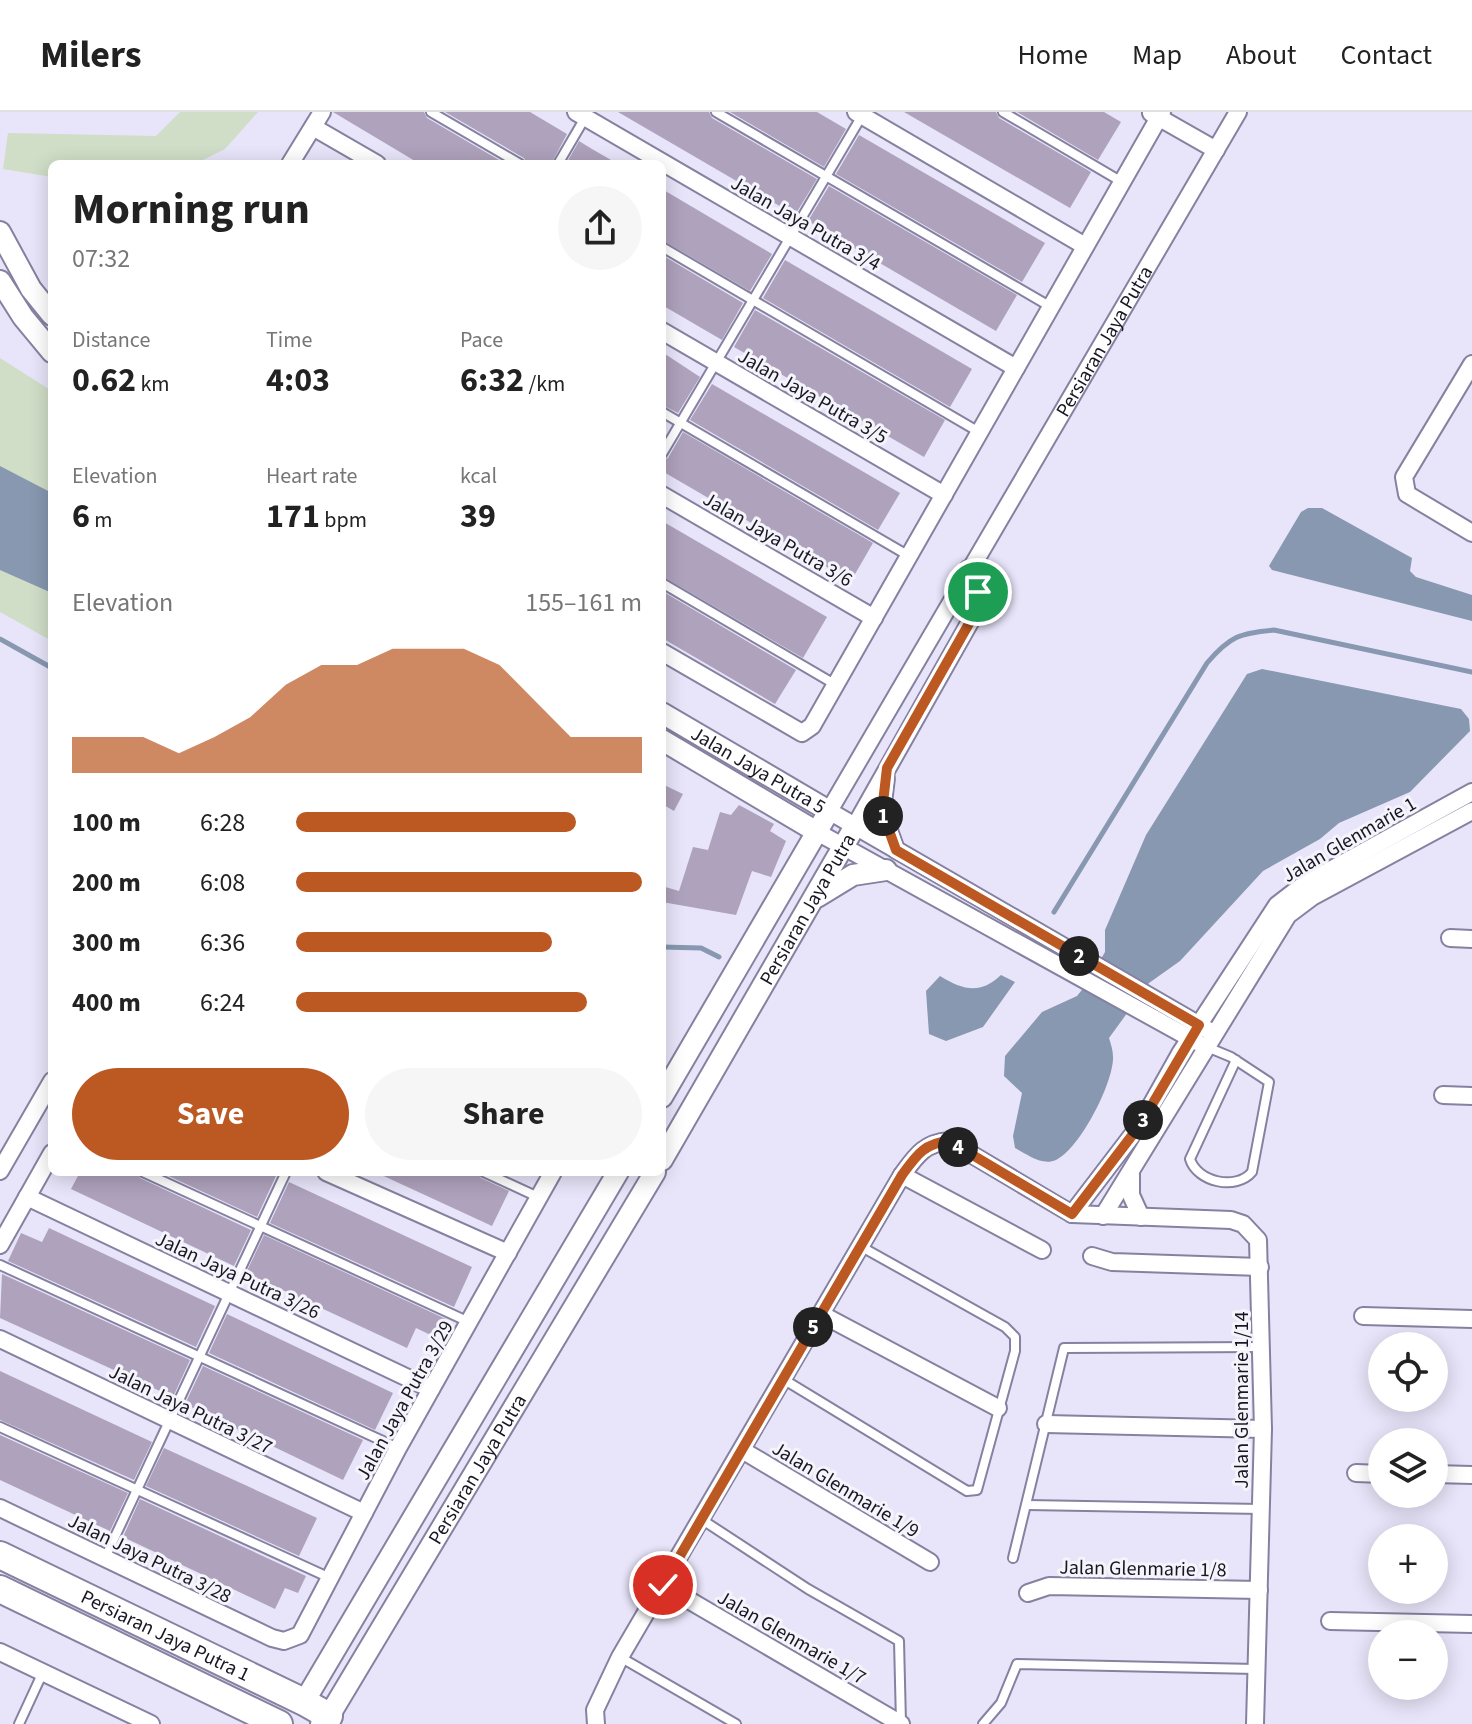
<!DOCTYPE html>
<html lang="en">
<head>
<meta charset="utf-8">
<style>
	:root { --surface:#fff; --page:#f6f6f6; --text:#222; --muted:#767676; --line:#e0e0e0; --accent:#bc5821 }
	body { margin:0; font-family:"Source Sans 3",sans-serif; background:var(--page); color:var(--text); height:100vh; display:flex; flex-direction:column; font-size:30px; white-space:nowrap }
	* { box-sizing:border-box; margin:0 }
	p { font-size:26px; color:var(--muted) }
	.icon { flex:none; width:44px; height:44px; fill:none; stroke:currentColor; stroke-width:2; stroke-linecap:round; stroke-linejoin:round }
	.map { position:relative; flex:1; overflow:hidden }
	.panel { position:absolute; left:48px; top:48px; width:618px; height:1016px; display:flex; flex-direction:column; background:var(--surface); border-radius:12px; box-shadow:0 4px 20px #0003 }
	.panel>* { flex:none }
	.fabs { position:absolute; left:1368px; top:1220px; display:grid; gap:16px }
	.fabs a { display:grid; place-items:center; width:80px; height:80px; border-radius:50%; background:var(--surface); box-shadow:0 4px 20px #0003; font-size:40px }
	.pin { position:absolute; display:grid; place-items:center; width:68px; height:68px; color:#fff; margin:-34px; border:4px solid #fff; border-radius:50%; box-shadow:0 2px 8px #0007 }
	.km { position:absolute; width:40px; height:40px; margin:-20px; border-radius:50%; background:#222; color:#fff; font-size:22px; line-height:40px; text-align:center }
	.round { display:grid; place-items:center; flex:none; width:84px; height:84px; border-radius:42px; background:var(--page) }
	.overview { display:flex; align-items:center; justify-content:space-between; height:136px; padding:0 24px }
	h1 { font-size:44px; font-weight:700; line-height:60px }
	.metrics { display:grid; grid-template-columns:repeat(3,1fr); gap:12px; height:136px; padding:8px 24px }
	.metrics div { display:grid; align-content:center }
	.metrics b { font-size:34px; font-weight:700 }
	.metrics small { font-size:22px; font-weight:400 }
	.metrics p { font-size:22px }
	.chart { height:224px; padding:16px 24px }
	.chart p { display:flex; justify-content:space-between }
	.chart svg { width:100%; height:144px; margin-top:8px; fill:var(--accent); opacity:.7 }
	.button { display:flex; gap:16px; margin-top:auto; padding:16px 24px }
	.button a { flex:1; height:92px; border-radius:48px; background:var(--accent); color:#fff; font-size:32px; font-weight:700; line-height:92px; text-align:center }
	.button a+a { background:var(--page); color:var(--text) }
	ul { padding:0 24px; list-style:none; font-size:26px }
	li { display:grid; grid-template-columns:128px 96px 1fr; align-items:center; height:60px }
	li i { height:20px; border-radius:10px; background:var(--accent) }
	header { display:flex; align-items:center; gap:48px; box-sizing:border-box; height:112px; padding:0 40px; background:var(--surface); border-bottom:2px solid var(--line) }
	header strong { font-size:38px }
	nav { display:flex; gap:44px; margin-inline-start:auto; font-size:28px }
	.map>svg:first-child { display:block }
	.green { fill:#d0dec8 }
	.water { fill:#8798b0 }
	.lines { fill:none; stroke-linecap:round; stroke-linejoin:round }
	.stream { stroke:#8798b0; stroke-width:5 }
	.building { fill:#aea2bc }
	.service-casing { stroke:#8581a0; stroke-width:12 }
	.minor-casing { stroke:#8581a0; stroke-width:20 }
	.tertiary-casing { stroke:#8581a0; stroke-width:24 }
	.primary-casing { stroke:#8581a0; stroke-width:30 }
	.service { stroke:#fff; stroke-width:8 }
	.minor { stroke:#fff; stroke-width:16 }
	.tertiary { stroke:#fff; stroke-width:20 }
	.primary { stroke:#fff; stroke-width:26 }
	.route-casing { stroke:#fff; stroke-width:16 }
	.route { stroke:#bc5821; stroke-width:10 }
	.labels { text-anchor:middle; stroke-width:6; stroke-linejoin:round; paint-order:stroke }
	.street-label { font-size:20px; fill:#181622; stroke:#f5f4fb }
</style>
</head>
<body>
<header>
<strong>Milers</strong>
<nav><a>Home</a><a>Map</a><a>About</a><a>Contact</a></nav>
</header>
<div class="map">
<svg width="1472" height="1612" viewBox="0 0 1472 1612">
	<rect width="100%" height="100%" fill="#e8e5fa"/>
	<g class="green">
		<polygon points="180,0 258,0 225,37 195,52 52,52 52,65 3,57 8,21 156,24"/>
		<polygon points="0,246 52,279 52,529 0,500"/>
	</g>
	<g class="water">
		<polygon points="0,354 52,381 52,481 0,458"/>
		<polygon points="1308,396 1322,396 1412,446 1410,459 1416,465 1472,483 1472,509 1272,458 1269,454 1301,400"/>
		<path d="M1262 557 1461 597 1469 607 1470 619 1410 680 1339 711 1320 727 1263 759 1180 849 1149 871 1109 926C1111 932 1113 939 1113 945 1114 970 1080 1037 1056 1048 1042 1054 1028 1043 1015 1036L1013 1024 1022 981 1004 964 1005 944 1042 900 1077 884 1085 874 1105 840V818L1146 723 1247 562Z"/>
		<path d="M1001 863 1015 870 983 915 946 929 929 922 926 879 940 864C963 878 980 883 1001 863Z"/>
	</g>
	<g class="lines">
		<g class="stream">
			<polyline points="0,527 52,556"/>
			<path d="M1054 800 1207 551C1230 524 1240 521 1274 518L1472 560"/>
			<polyline points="662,835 701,836 719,845"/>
		</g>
	</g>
	<g class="building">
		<polygon points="333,0 424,0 427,6 506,52 420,52"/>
		<polygon points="445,0 530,0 567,22 551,52 527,52 524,46"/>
		<polygon points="618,0 709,0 712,6 817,67 795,103"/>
		<polygon points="730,0 817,0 846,17 824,55"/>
		<polygon points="904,0 996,0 999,6 1091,60 1070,96"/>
		<polygon points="1017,0 1104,0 1121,10 1098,48"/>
		<polygon points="859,23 1045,131 1022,170 836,62"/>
		<polygon points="579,29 592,37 618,52 566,52"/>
		<polygon points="829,74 1017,183 996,219 808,109"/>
		<polygon points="662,77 772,142 750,179 662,128"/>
		<polygon points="662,143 743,191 722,228 662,193"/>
		<polygon points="785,148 972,257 950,295 763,186"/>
		<polygon points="755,198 945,308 924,345 734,235"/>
		<polygon points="662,240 700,265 678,301 662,293"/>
		<polygon points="712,272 900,381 878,418 690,308"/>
		<polygon points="683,320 873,431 851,469 662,359 662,349 668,346"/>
		<polygon points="662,409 827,505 803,546 662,464"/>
		<polygon points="662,479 796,558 775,592 662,526"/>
		<polygon points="662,672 683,682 674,699 662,692"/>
		<polygon points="739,693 774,712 770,719 786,729 771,765 752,759 736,803 662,790 662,774 679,779 693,735 708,738 720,700 731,703"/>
		<polygon points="80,1060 136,1060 140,1066 251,1118 234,1154 71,1077"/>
		<polygon points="160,1060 267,1060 276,1064 257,1105"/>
		<polygon points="375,1060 477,1060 481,1066 509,1079 492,1114"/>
		<polygon points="289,1070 472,1155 454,1195 270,1111"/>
		<polygon points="49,1116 215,1194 196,1235 8,1149 21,1121 42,1130"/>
		<polygon points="264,1123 446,1207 437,1226 416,1216 407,1236 246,1161"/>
		<polygon points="2,1162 190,1248 173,1285 0,1206"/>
		<polygon points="227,1202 393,1281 375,1318 209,1241"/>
		<polygon points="203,1254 363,1328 343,1368 185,1292"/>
		<polygon points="0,1259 152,1330 134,1368 0,1308"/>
		<polygon points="0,1323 128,1381 110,1419 0,1368"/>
		<polygon points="164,1336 317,1406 299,1444 146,1374"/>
		<polygon points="140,1387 306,1464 298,1481 285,1476 275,1497 123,1425"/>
	</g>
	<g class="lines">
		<defs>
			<g id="service">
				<polyline points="431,0 520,52"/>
				<polyline points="716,0 1051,195"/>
				<polyline points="1003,0 1122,70"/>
				<polyline points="558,52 586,4"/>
				<polyline points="662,135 979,320"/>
				<polyline points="662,300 909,444"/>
				<polyline points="662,342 863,2"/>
				<polyline points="662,471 836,573"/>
				<path d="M1207 935 1231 945 1269 970 1252 1060C1236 1079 1197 1070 1190 1047L1236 948"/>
				<polyline points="143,1060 469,1210"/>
				<polyline points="484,1060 538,1085"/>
				<polyline points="0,1153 398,1336"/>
				<polyline points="783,1267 967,1379 977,1378 1015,1239 1015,1225 1005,1215 860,1134"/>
				<polyline points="0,1315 330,1466"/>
				<polyline points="1027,1393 1261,1397"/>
				<polyline points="701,1407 808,1477 899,1529 901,1611"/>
				<polyline points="105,1446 286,1060"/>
				<polyline points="1013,1446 1064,1236 1261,1235"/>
				<polyline points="620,1545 736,1612"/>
				<polyline points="19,1612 43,1560"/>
				<polyline points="983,1612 1001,1591 1017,1552 1256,1557"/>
			</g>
			<g id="minor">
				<polyline points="576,0 1016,256"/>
				<polyline points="856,0 1085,134"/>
				<polyline points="1151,1 1216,38"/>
				<polyline points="313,15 377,52"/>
				<polyline points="290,52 322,0"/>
				<polyline points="662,219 944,383"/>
				<polyline points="1472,252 1404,365 1407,382 1472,421"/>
				<polyline points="662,383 874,506"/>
				<polyline points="662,540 802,621 812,614 1162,0"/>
				<polyline points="886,666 882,699 896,738"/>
				<polyline points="855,714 979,494 975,468 968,457"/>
				<polyline points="817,720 1197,930"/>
				<polyline points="1450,826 1472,827"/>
				<path id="s1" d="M1213 921 829 699 1238 0"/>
				<polyline points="1443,983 1472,984"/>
				<polyline points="0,1059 52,969"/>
				<polyline points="326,1060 508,1141"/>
				<polyline points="902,1063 1042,1138"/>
				<polyline points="1131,1063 1131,1083 1141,1105"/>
				<polyline points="27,1085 431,1277"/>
				<polyline points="1072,1102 1140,1013 1181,940 1277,793 1303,773 1472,680"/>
				<polyline points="1103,1104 1288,803 1312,785 1472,699"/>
				<polyline points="0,1133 52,1041"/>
				<polyline points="1092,1144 1112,1150 1260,1155"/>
				<polyline points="821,1202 998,1296"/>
				<polyline points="1363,1204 1472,1207"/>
				<polyline points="0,1227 364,1401"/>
				<polyline points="1046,1312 1263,1317"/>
				<polyline points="742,1338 930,1450"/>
				<polyline points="1356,1361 1382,1362"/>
				<polyline points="1434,1362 1472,1363"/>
				<polyline points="0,1396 272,1526 284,1529 300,1523 398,1336 553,1060"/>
				<polyline points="663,1473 901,1612"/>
				<polyline points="1028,1481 1049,1474 1259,1478"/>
				<polyline points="1330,1509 1472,1512"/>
				<polyline points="0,1540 151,1612"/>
				<path d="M596 1612 595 1598 620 1545 902 1063C916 1044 924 1031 949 1029L1072 1102 1231 1108 1243 1112 1258 1128 1263 1317 1255 1612"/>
			</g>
			<g id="tertiary">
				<polyline points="0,120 31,177 52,203"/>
				<polyline points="0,169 23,205 52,240"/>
				<path id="s2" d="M662 601 829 699 662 985"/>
				<polyline points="662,628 817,720"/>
				<polyline points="817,785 853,763 886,758"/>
				<path id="s3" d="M662 1048 855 714"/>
				<polyline points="304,1590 618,1060"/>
				<path id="s4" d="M329 1604 655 1060"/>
			</g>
			<g id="primary">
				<path id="s5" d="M0 1443 304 1590 329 1604 324 1612"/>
				<polyline points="0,1477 279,1612"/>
			</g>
		</defs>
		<use href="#service" class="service-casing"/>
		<use href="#minor" class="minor-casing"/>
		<use href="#tertiary" class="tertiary-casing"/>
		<use href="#primary" class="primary-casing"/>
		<use href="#service" class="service"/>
		<use href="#minor" class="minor"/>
		<use href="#tertiary" class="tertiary"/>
		<use href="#primary" class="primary"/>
	</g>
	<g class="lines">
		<defs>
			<path id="route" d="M663 1473 902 1063C916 1044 924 1031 949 1029L1072 1102 1140 1013 1199 913 896 738 882 699 887 656 979 494 978 480"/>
		</defs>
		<use href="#route" class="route-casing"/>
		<use href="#route" class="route"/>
	</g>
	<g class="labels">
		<g class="street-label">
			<text transform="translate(806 111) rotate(30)" y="7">Jalan Jaya Putra 3/4</text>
			<text dy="7" stroke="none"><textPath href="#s1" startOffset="988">Persiaran Jaya Putra</textPath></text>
			<text transform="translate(813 284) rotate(30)" y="7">Jalan Jaya Putra 3/5</text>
			<text transform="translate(778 427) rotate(30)" y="7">Jalan Jaya Putra 3/6</text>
			<text dy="7" stroke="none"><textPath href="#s2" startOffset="112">Jalan Jaya Putra 5</textPath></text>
			<text transform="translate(1349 727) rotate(-30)" y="7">Jalan Glenmarie 1</text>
			<text dy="7" stroke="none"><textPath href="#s3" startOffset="290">Persiaran Jaya Putra</textPath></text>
			<text transform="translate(238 1163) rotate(25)" y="7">Jalan Jaya Putra 3/26</text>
			<text transform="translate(404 1288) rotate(-61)" y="7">Jalan Jaya Putra 3/29</text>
			<text transform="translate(1241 1288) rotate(-90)" y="7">Jalan Glenmarie 1/14</text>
			<text transform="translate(191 1297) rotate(26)" y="7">Jalan Jaya Putra 3/27</text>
			<text dy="7" stroke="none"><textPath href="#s4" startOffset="288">Persiaran Jaya Putra</textPath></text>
			<text transform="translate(846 1377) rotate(31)" y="7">Jalan Glenmarie 1/9</text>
			<text transform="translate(150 1446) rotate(26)" y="7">Jalan Jaya Putra 3/28</text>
			<text transform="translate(1143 1456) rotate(1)" y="7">Jalan Glenmarie 1/8</text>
			<text dy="7" stroke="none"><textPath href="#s5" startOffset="184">Persiaran Jaya Putra 1</textPath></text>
			<text transform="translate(792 1525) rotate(30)" y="7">Jalan Glenmarie 1/7</text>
		</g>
	</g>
</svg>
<div class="fabs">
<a><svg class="icon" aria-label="locate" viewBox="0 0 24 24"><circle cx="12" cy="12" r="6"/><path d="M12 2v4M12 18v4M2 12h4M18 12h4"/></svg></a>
<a><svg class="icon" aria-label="layers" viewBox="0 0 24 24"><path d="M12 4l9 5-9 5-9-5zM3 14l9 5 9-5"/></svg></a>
<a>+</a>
<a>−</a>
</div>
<div class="pin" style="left:978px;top:480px;background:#1e9e55"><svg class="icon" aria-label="arrive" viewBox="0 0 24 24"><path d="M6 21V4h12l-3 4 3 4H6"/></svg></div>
<div class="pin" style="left:663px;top:1473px;background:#d93025"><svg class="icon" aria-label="check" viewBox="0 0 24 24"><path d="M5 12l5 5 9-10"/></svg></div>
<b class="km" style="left:883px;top:704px">1</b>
<b class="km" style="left:1079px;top:844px">2</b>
<b class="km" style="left:1143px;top:1008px">3</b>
<b class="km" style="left:958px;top:1035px">4</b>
<b class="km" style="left:813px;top:1215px">5</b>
<section class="panel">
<div class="overview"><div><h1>Morning run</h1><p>07:32</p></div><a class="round"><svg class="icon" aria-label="share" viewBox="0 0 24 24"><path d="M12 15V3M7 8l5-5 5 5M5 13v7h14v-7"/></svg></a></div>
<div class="metrics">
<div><p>Distance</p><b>0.62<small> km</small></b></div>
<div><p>Time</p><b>4:03</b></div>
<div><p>Pace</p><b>6:32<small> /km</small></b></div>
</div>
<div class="metrics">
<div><p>Elevation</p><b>6<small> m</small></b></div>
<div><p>Heart rate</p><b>171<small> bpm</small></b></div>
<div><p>kcal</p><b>39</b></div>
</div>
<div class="chart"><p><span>Elevation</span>155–161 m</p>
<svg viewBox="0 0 160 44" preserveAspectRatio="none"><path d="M0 44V33L10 33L20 33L30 38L40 33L50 27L60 17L70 11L80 11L90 6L100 6L110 6L120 11L130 22L140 33L150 33L160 33V44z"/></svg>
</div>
<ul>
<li><b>100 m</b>6:28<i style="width:81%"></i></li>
<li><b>200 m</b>6:08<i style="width:100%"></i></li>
<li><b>300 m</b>6:36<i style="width:74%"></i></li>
<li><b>400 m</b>6:24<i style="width:84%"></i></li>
</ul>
<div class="button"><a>Save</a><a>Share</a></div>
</section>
</div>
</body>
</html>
